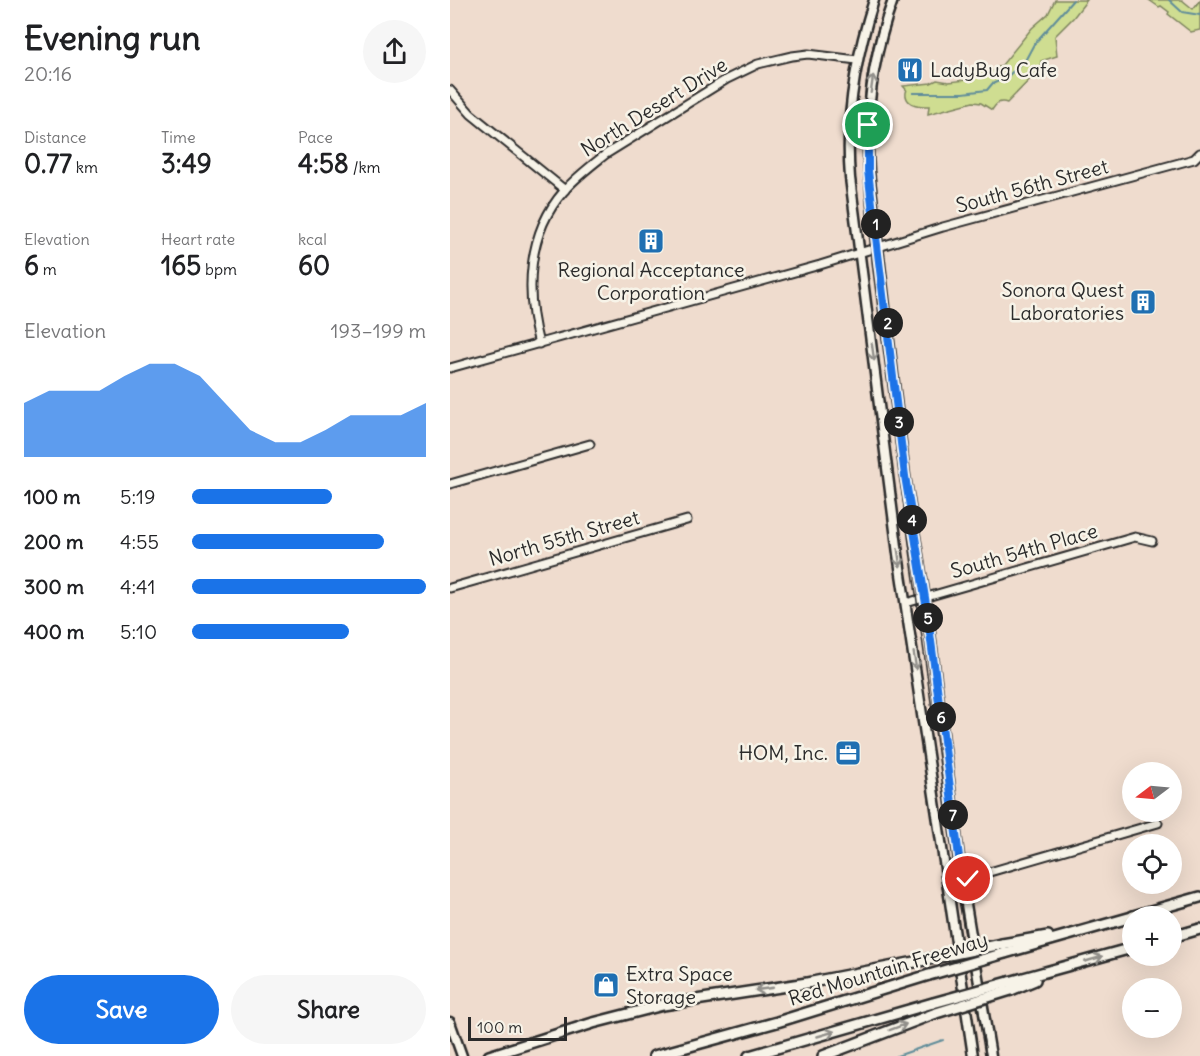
<!DOCTYPE html>
<html lang="en">
<head>
<meta charset="utf-8">
<style>
	:root { --surface:#fff; --page:#f6f6f6; --text:#202124; --muted:#757577; --accent:#1a73e8 }
	body { margin:0; font-family:Delius,sans-serif; background:var(--page); color:var(--text); height:100vh; display:flex; flex-direction:column; font-size:22px; white-space:nowrap }
	* { box-sizing:border-box; margin:0 }
	p { font-size:20px; color:var(--muted) }
	.icon { flex:none; width:33px; height:33px; fill:none; stroke:currentColor; stroke-width:2; stroke-linecap:round; stroke-linejoin:round }
	.map { position:relative; flex:1; overflow:hidden }
	.side { display:flex; flex-direction:column; background:var(--surface); width:450px }
	.side>* { flex:none }
	.needle { width:39px; rotate:254deg }
	.controls { position:absolute; left:672px; top:762px; display:grid; gap:12px }
	.controls a { display:grid; place-items:center; width:60px; height:60px; border-radius:50%; background:var(--surface); box-shadow:0 6px 24px #0002; font-size:30px }
	.scale { position:absolute; left:18px; bottom:15px; width:99px; box-sizing:border-box; padding-left:6px; border:3px solid #2b2b2b; border-top:0; font-size:16px; line-height:21px; white-space:nowrap; color:#2b2b2b; -webkit-text-stroke:4px #f7f3e8; paint-order:stroke }
	.pin { position:absolute; display:grid; place-items:center; width:51px; height:51px; color:#fff; margin:-26px; border:3px solid #fff; border-radius:50%; box-shadow:0 2px 6px #0007 }
	.km { position:absolute; width:30px; height:30px; margin:-15px; border-radius:50%; background:#222; color:#fff; font-size:16px; line-height:30px; text-align:center }
	.round { display:grid; place-items:center; flex:none; width:63px; height:63px; border-radius:32px; background:var(--page) }
	.overview { display:flex; align-items:center; justify-content:space-between; height:102px; padding:0 24px }
	h1 { font-size:33px; font-weight:700; line-height:45px }
	.figures { display:grid; grid-template-columns:repeat(3,1fr); gap:9px; height:102px; padding:6px 24px }
	.figures div { display:grid; align-content:center }
	.figures b { font-size:26px; font-weight:700 }
	.figures small { font-size:16px; font-weight:400 }
	.figures p { font-size:16px }
	.chart { height:168px; padding:12px 24px }
	.chart p { display:flex; justify-content:space-between }
	.chart svg { width:100%; height:108px; margin-top:6px; fill:var(--accent); opacity:.7 }
	.action { display:flex; gap:12px; margin-top:auto; padding:12px 24px }
	.action a { flex:1; height:69px; border-radius:36px; background:var(--accent); color:#fff; font-size:24px; font-weight:700; line-height:69px; text-align:center }
	.action a+a { background:var(--page); color:var(--text) }
	ul { padding:0 24px; list-style:none; font-size:20px }
	li { display:grid; grid-template-columns:96px 72px 1fr; align-items:center; height:45px }
	li i { height:15px; border-radius:8px; background:var(--accent) }
	main { display:flex; flex:1; min-height:0 }
	.map>svg:first-child { display:block }
	.green { fill:#cfdd91; stroke:#7d845e; stroke-width:1.5 }
	.lines { fill:none; stroke-linecap:round; stroke-linejoin:round }
	.stream { stroke:#608d9a; stroke-width:2 }
	.minor-casing { stroke:#2b2b2b; stroke-width:11 }
	.major-casing { stroke:#2b2b2b; stroke-width:13 }
	.highway-casing { stroke:#2b2b2b; stroke-width:14 }
	.minor { stroke:#f7f3e8; stroke-width:7 }
	.major { stroke:#f7f3e8; stroke-width:8 }
	.highway { stroke:#f7f3e8; stroke-width:9 }
	.tram { stroke:#2b2b2b; stroke-width:1.5 }
	.highway-bridge-casing { stroke:#2b2b2b; stroke-width:14; stroke-linecap:butt }
	.highway-bridge { stroke:#f7f3e8; stroke-width:9 }
	.oneway { stroke:#918f8a }
	.route-casing { stroke:#fff; stroke-width:12 }
	.route { stroke:#1a73e8; stroke-width:8 }
	.labels { text-anchor:middle; stroke-width:5; stroke-linejoin:round; paint-order:stroke }
	.poi-label { font-size:20px; fill:#2b2b2b; stroke:#f7f3e8; text-anchor:start }
	.street-label { font-size:20px; fill:#2b2b2b; stroke:#f7f3e8 }
</style>
</head>
<body>
<main>
<section class="side">
<div class="overview"><div><h1>Evening run</h1><p>20:16</p></div><a class="round"><svg class="icon" aria-label="share" viewBox="0 0 24 24"><path d="M12 15V3M7 8l5-5 5 5M5 13v7h14v-7"/></svg></a></div>
<div class="figures">
<div><p>Distance</p><b>0.77<small> km</small></b></div>
<div><p>Time</p><b>3:49</b></div>
<div><p>Pace</p><b>4:58<small> /km</small></b></div>
</div>
<div class="figures">
<div><p>Elevation</p><b>6<small> m</small></b></div>
<div><p>Heart rate</p><b>165<small> bpm</small></b></div>
<div><p>kcal</p><b>60</b></div>
</div>
<div class="chart"><p><span>Elevation</span>193–199 m</p>
<svg viewBox="0 0 160 44" preserveAspectRatio="none"><path d="M0 44V22L10 17L20 17L30 17L40 11L50 6L60 6L70 11L80 22L90 33L100 38L110 38L120 33L130 27L140 27L150 27L160 22V44z"/></svg>
</div>
<ul>
<li><b>100 m</b>5:19<i style="width:60%"></i></li>
<li><b>200 m</b>4:55<i style="width:82%"></i></li>
<li><b>300 m</b>4:41<i style="width:100%"></i></li>
<li><b>400 m</b>5:10<i style="width:67%"></i></li>
</ul>
<div class="action"><a>Save</a><a>Share</a></div>
</section>
<div class="map">
<svg width="750" height="1056" viewBox="0 0 750 1056">
	<rect width="100%" height="100%" fill="#efdcce"/>
	<filter id="ink" filterUnits="userSpaceOnUse"><feTurbulence type="fractalNoise" baseFrequency=".0167" numOctaves="2"/><feDisplacementMap in="SourceGraphic" scale="12" xChannelSelector="R" yChannelSelector="G"/><feConvolveMatrix kernelMatrix="1 2 1 2 8 2 1 2 1" color-interpolation-filters="sRGB"/></filter>
	<g filter="url(#ink)">
		<g class="green">
			<path d="M605 0H637L623 18 605 36 607 56 591 61V68L557 103C549 100 546 104 542 110L531 103 523 102 478 114 479 106C471 106 458 106 456 96 455 87 460 94 453 86L481 83 487 80 499 82 524 79V73L542 71 552 65 582 28 598 14Z"/>
			<polygon points="699,0 732,0 743,9 750,0 750,30 741,32 718,14 719,12 711,6 709,7"/>
		</g>
		<g class="lines">
			<g class="stream">
				<polyline points="719,0 732,12 750,15"/>
				<polyline points="463,93 513,93 537,90 542,84 556,78 576,59 584,44 623,0"/>
				<polyline points="447,1056 493,1040"/>
			</g>
			<defs>
				<g id="minor">
					<polyline points="0,90 21,114 115,190"/>
					<path d="M89 344C75 292 77 233 114 191 126 177 141 166 156 154L277 79 308 64 342 56 358 54 407 60"/>
					<polyline points="0,368 370,265 493,227 744,159 750,153"/>
					<polyline points="0,484 140,444"/>
					<polyline points="0,588 237,520"/>
					<polyline points="456,603 685,537 702,541"/>
					<polyline points="512,880 708,823"/>
				</g>
				<g id="major">
					<path d="M424 0C405 59 395 117 400 178L448 554 523 1056"/>
					<path d="M443 0C423 55 415 112 419 171L455 476 477 610 512 880 541 1056"/>
					<polyline points="0,1022 12,1056"/>
				</g>
				<g id="highway">
					<polyline points="683,916 750,897"/>
					<polyline points="722,937 750,929"/>
					<polyline points="552,944 598,936"/>
					<polyline points="555,953 682,917"/>
					<polyline points="559,982 682,948"/>
					<polyline points="561,990 585,980"/>
					<polyline points="39,1056 143,1023 213,1005 357,983 475,960"/>
					<polyline points="204,1056 327,1022 479,975"/>
					<polyline points="299,1056 483,1003"/>
					<polyline points="373,1056 486,1013"/>
				</g>
			</defs>
			<use href="#minor" class="minor-casing"/>
			<use href="#major" class="major-casing"/>
			<use href="#highway" class="highway-casing"/>
			<use href="#minor" class="minor"/>
			<use href="#major" class="major"/>
			<use href="#highway" class="highway"/>
			<path class="tram" d="M438 0C401 91 413 176 423 270 431 332 439 394 447 456 467 600 486 743 507 887 515 943 528 999 536 1056"/>
			<defs>
				<g id="highway-bridge">
					<polyline points="475,960 552,944"/>
					<polyline points="479,975 555,953"/>
					<polyline points="483,1003 559,982"/>
					<polyline points="486,1013 561,990"/>
				</g>
			</defs>
			<use href="#highway-bridge" class="highway-bridge-casing"/>
			<use href="#highway-bridge" class="highway-bridge"/>
		</g>
		<defs><path id="oneway-shaft" d="M-6 0H5M1.5-3L5.5 0L1.5 3" fill="none" stroke-width="1.6" stroke-linecap="round" stroke-linejoin="round" transform="scale(1.5)"/></defs>
		<g class="oneway">
			<use href="#oneway-shaft" transform="translate(422 84) rotate(-82)"/>
			<use href="#oneway-shaft" transform="translate(423 352) rotate(82)"/>
			<use href="#oneway-shaft" transform="translate(449 558) rotate(82)"/>
			<use href="#oneway-shaft" transform="translate(465 661) rotate(81)"/>
			<use href="#oneway-shaft" transform="translate(644 959) rotate(-16)"/>
			<use href="#oneway-shaft" transform="translate(314 989) rotate(172)"/>
			<use href="#oneway-shaft" transform="translate(448 1027) rotate(-20)"/>
			<use href="#oneway-shaft" transform="translate(376 1034) rotate(-16)"/>
		</g>
	</g>
	<g class="lines" filter="url(#ink)">
		<defs>
			<polyline id="route" points="418,125 418,171 455,476 477,610 512,880 518,879"/>
		</defs>
		<use href="#route" class="route-casing"/>
		<use href="#route" class="route"/>
	</g>
	<defs>
		<symbol id="restaurant-square" viewBox="-11 -11 22 22"><rect x="-9" y="-9" width="18" height="18" rx="4" fill="#1f6fb2" stroke="#f7f3e8"/><path d="M-5-6h1v4h1v-4h1v4h1v-4h1v5L-1.5 .5V6h-2V.5L-5-1ZM5-6V6H3V1.5H1.5Q1.5-4 5-6Z" fill="#fff"/></symbol>
		<symbol id="building-square" viewBox="-11 -11 22 22"><rect x="-9" y="-9" width="18" height="18" rx="4" fill="#1f6fb2" stroke="#f7f3e8"/><path d="M-4-6H4V6H1V3H-1V6H-4ZM-2.5-4.3h1.7v1.8h-1.7ZM.8-4.3h1.7v1.8H.8ZM-2.5-1h1.7V.8h-1.7ZM.8-1h1.7V.8H.8Z" fill="#fff"/></symbol>
		<symbol id="office-square" viewBox="-11 -11 22 22"><rect x="-9" y="-9" width="18" height="18" rx="4" fill="#1f6fb2" stroke="#f7f3e8"/><path d="M-6-3h4V-5.5h4V-3h4V5H-6ZM-1-4.5V-3h2v-1.5ZM-6 0V1H6V0Z" fill="#fff"/></symbol>
		<symbol id="shop-square" viewBox="-11 -11 22 22"><rect x="-9" y="-9" width="18" height="18" rx="4" fill="#1f6fb2" stroke="#f7f3e8"/><path d="M-5-2.5h2.3a2.7 3.5 0 0 1 5.4 0H5L5.5 6h-11ZM-1.5-2.5h3a1.5 2.3 0 0 0-3 0Z" fill="#fff"/></symbol>
	</defs>
	<g fill-rule="evenodd">
		<use href="#restaurant-square" x="445" y="55" width="30" height="30"/>
		<use href="#building-square" x="186" y="226" width="30" height="30"/>
		<use href="#building-square" x="678" y="287" width="30" height="30"/>
		<use href="#office-square" x="383" y="738" width="30" height="30"/>
		<use href="#shop-square" x="141" y="970" width="30" height="30"/>
	</g>
	<g class="labels">
		<g class="poi-label">
			<text x="480" y="77">LadyBug Cafe</text>
			<text x="201" y="277" text-anchor="middle">Regional Acceptance<tspan x="201" dy="23">Corporation</tspan></text>
			<text x="674" y="297" text-anchor="end">Sonora Quest<tspan x="674" dy="23">Laboratories</tspan></text>
			<text x="378" y="760" text-anchor="end">HOM, Inc.</text>
			<text x="176" y="981">Extra Space<tspan x="176" dy="23">Storage</tspan></text>
		</g>
		<g class="street-label">
			<text transform="translate(204 107) rotate(-32)" y="7">North Desert Drive</text>
			<text transform="translate(582 186) rotate(-15)" y="7">South 56th Street</text>
			<text transform="translate(114 538) rotate(-16)" y="7">North 55th Street</text>
			<text transform="translate(574 551) rotate(-16)" y="7">South 54th Place</text>
			<text transform="translate(438 969) rotate(-17)" y="7">Red Mountain Freeway</text>
		</g>
	</g>
</svg>
<div class="controls">
<a><svg class="needle" viewBox="-14 -14 28 28"><path d="M0-13l5 13h-10z" fill="#e53935"/><path d="M0 13l5-13h-10z" fill="#757577"/></svg></a>
<a><svg class="icon" aria-label="locate" viewBox="0 0 24 24"><circle cx="12" cy="12" r="6"/><path d="M12 2v4M12 18v4M2 12h4M18 12h4"/></svg></a>
<a>+</a>
<a>−</a>
</div>
<div class="scale">100 m</div>
<div class="pin" style="left:418px;top:125px;background:#1e9e55"><svg class="icon" aria-label="arrive" viewBox="0 0 24 24"><path d="M6 21V4h12l-3 4 3 4H6"/></svg></div>
<div class="pin" style="left:518px;top:879px;background:#d93025"><svg class="icon" aria-label="check" viewBox="0 0 24 24"><path d="M5 12l5 5 9-10"/></svg></div>
<b class="km" style="left:426px;top:224px">1</b>
<b class="km" style="left:438px;top:323px">2</b>
<b class="km" style="left:449px;top:422px">3</b>
<b class="km" style="left:462px;top:520px">4</b>
<b class="km" style="left:478px;top:618px">5</b>
<b class="km" style="left:491px;top:717px">6</b>
<b class="km" style="left:503px;top:815px">7</b>
</div>
</main>
</body>
</html>
